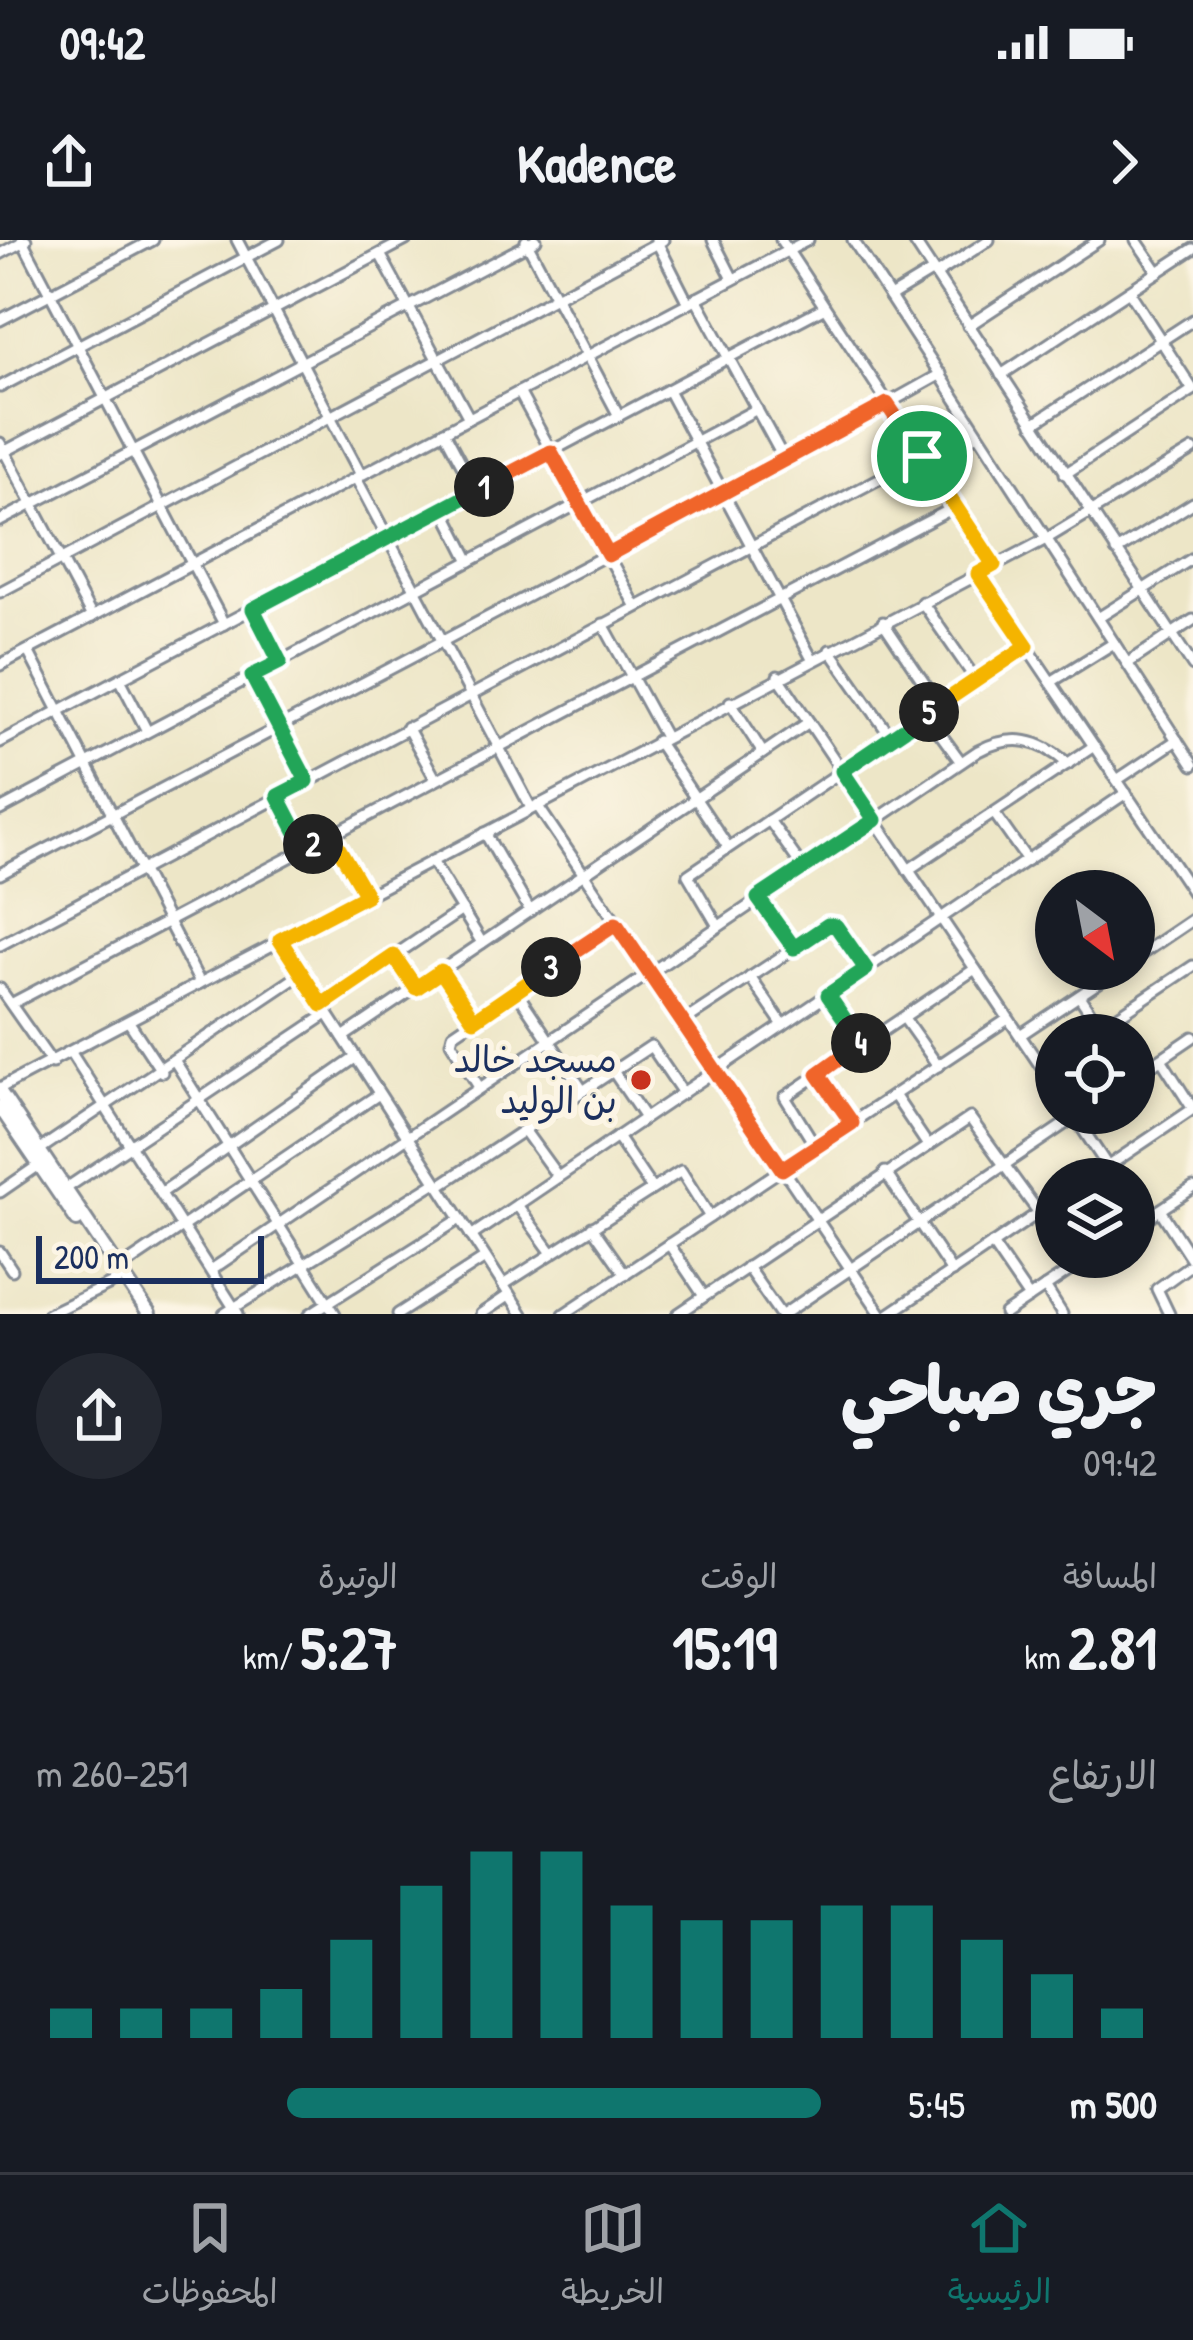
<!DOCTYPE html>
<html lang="ar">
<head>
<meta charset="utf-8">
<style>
	:root { --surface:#171b24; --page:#242831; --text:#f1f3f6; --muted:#9ea1a6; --line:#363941; --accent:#0f766e }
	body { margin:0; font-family:"Patrick Hand","Playpen Sans Arabic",sans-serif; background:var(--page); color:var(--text); direction:rtl; height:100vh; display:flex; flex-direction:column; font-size:45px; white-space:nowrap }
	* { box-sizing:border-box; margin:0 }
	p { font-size:39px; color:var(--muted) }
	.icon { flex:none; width:66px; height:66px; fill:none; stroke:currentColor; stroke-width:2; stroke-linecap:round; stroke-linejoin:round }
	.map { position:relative; height:1074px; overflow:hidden; direction:ltr }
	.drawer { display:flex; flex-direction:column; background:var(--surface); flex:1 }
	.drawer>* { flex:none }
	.needle { width:78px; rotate:148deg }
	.controls { position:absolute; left:1035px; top:630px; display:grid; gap:24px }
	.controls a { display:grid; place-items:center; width:120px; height:120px; border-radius:50%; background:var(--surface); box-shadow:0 6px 18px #0003; font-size:60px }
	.scale { position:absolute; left:36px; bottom:30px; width:228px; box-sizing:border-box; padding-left:12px; border:6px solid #1b2f5e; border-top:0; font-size:33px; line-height:42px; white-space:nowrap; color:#1b2f5e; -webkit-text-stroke:9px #fcf5e5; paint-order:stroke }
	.pin { position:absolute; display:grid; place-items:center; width:102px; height:102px; color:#fff; margin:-51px; border:6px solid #fff; border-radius:50%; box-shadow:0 3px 12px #0007 }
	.km { position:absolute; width:60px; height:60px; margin:-30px; border-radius:50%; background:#222; color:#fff; font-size:33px; line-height:60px; text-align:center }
	.round { display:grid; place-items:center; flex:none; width:126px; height:126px; border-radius:63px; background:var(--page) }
	.overview { display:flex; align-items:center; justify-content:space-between; height:204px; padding:0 36px }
	h1 { font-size:66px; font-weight:800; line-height:90px }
	.figures { display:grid; grid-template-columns:repeat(3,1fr); gap:18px; height:204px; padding:12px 36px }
	.figures div { display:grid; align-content:center }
	.figures b { font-size:60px; font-weight:800 }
	.figures small { font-size:33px; font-weight:400 }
	.figures p { font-size:33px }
	.chart { height:336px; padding:24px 36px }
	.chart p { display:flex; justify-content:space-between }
	.chart svg { width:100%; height:216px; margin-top:12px; stroke:var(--accent); stroke-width:6 }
	ul { padding:0 36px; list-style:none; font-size:39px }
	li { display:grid; grid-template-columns:192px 144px 1fr; align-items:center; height:90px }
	li i { height:30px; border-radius:15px; background:var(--accent) }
	.status { display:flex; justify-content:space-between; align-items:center; height:84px; padding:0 60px; background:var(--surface); direction:ltr }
	.status svg { height:33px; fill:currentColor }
	header { display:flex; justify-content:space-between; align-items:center; height:156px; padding:0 36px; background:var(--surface); font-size:54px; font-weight:800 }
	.tabs { display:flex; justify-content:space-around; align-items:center; height:168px; border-top:3px solid var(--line); background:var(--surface); font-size:33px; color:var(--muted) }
	.tabs a { display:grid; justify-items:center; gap:6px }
	.tabs .current { color:var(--accent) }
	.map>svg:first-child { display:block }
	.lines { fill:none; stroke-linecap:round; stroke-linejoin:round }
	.minor-casing { stroke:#848a92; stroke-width:15 }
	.major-casing { stroke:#848a92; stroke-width:18 }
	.minor { stroke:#fff; stroke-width:9 }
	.major { stroke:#fff; stroke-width:12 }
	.split-1-casing { stroke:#fff; stroke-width:24 }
	.split-2-casing { stroke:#fff; stroke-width:24 }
	.split-3-casing { stroke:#fff; stroke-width:24 }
	.split-4-casing { stroke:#fff; stroke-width:24 }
	.split-5-casing { stroke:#fff; stroke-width:24 }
	.split-6-casing { stroke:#fff; stroke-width:24 }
	.split-1 { stroke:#f0652b; stroke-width:15 }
	.split-2 { stroke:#22a559; stroke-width:15 }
	.split-3 { stroke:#f5b400; stroke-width:15 }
	.split-4 { stroke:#f0652b; stroke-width:15 }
	.split-5 { stroke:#22a559; stroke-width:15 }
	.split-6 { stroke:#f5b400; stroke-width:15 }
	.poi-dot { fill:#c8321e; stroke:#fcf5e5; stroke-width:4.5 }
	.labels { text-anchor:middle; stroke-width:12; stroke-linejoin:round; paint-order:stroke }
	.poi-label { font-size:36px; fill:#1b2f5e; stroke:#fcf5e5; text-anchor:end }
</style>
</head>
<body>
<div class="status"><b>09:42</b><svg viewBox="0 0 49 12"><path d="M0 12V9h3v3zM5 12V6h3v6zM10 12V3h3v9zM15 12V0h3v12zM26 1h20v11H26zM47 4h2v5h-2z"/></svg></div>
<header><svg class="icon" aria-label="forward" viewBox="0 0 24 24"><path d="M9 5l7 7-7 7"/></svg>Kadence<svg class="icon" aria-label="share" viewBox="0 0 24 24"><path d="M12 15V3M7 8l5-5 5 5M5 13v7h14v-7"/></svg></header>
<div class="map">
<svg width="1193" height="1074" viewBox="0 0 1193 1074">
	<rect width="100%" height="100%" fill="#fcf5e5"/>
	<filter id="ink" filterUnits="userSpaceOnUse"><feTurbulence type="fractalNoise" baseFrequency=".00833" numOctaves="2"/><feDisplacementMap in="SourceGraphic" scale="24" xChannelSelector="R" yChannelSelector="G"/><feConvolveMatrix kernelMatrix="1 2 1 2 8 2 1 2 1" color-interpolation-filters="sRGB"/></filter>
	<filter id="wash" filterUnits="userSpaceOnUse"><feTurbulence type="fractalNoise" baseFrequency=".004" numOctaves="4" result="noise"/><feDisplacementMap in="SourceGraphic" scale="48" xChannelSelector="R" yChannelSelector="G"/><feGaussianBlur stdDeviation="2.7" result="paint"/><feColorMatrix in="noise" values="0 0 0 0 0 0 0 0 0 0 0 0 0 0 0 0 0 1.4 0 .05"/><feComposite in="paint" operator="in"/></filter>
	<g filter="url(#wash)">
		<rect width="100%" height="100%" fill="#ede6c7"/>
	</g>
	<g filter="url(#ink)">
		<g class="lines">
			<defs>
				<g id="minor">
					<polyline points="22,0 224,384"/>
					<polyline points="237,0 361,235"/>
					<polyline points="656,0 688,63"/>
					<polyline points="713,0 733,39"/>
					<polyline points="781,0 994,325"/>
					<polyline points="853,0 1193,525"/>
					<polyline points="913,0 1193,426"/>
					<polyline points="1136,0 1158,32"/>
					<polyline points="526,1 619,176"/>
					<polyline points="0,14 26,0"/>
					<polyline points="380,14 469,178"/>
					<polyline points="935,35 989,0"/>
					<polyline points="1129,51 1193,150"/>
					<polyline points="890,57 933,31"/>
					<polyline points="696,58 785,221"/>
					<polyline points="0,80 153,0"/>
					<polyline points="968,86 1099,0"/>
					<polyline points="1001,135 1193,9"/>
					<polyline points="0,147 279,0"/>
					<polyline points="668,150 812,419"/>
					<polyline points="519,152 636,367"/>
					<polyline points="1033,184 1193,80"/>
					<polyline points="444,191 476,251"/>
					<polyline points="0,203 92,377"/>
					<polyline points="0,214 406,0"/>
					<polyline points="926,222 978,194"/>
					<polyline points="1065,234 1193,150"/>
					<polyline points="356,238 531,568"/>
					<polyline points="443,268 470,321"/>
					<polyline points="0,281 536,0"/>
					<polyline points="1116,311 1193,263"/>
					<polyline points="978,334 1193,653"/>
					<polyline points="0,352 663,0"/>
					<polyline points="922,362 976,440"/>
					<polyline points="253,369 280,422"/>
					<polyline points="1098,378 1193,318"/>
					<polyline points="883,382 939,465"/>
					<polyline points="603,384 665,497"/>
					<polyline points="830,410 891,497"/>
					<polyline points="28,411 200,743"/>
					<polyline points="1128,423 1193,380"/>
					<polyline points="0,425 808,0"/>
					<polyline points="778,436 1056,849"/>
					<polyline points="252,437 307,541"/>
					<polyline points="120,439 147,491"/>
					<polyline points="1051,442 1114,403"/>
					<polyline points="730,462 763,513"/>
					<polyline points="926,474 961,522"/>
					<polyline points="407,487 436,540"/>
					<polyline points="657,501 728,607"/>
					<polyline points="0,502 823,68"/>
					<polyline points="1117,540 1177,500"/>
					<polyline points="277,556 305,609"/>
					<polyline points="537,565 881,1074"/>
					<polyline points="0,570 757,169"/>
					<polyline points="994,573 1027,620"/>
					<polyline points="769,580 803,628"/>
					<polyline points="485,593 530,671"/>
					<polyline points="331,595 366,655"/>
					<polyline points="432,621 482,703"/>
					<polyline points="908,630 1094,506"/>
					<polyline points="0,634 785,221 941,134"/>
					<polyline points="758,659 794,708"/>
					<polyline points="718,686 688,635 1027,406"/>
					<polyline points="280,700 522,1074"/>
					<polyline points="0,705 922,216"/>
					<polyline points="394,716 416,748"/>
					<polyline points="1134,719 1193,679"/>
					<polyline points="441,731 474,780"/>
					<polyline points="750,737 783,785"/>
					<polyline points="0,749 52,823"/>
					<polyline points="516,751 583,851"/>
					<polyline points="828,755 863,805"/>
					<polyline points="1079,756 1105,795"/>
					<polyline points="11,764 955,267"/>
					<polyline points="321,765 462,670"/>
					<polyline points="904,778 938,826"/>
					<polyline points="129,782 162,832"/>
					<polyline points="681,783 831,684 866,729"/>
					<polyline points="1100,788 1193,726"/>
					<polyline points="1020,795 1119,729"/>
					<polyline points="343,797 809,482"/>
					<polyline points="71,813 238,1074"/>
					<polyline points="1161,819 1193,869"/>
					<polyline points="176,823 335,1074"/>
					<polyline points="613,831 645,878"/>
					<polyline points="819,834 852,883"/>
					<polyline points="1134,837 1193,797"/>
					<polyline points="479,847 451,802 453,794 616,684"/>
					<polyline points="0,848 1046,299 1193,210"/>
					<polyline points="894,855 927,904"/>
					<polyline points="1072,873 1116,939"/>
					<polyline points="524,890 558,937"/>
					<polyline points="617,897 652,949"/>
					<polyline points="816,907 785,857 975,729"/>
					<polyline points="39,910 301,734"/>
					<polyline points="885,932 952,1032"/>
					<polyline points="1089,939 1193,869"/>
					<polyline points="439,946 651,806 683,853"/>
					<polyline points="65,949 327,774"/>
					<polyline points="0,952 39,925"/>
					<polyline points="161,953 355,818"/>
					<polyline points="517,965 552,1013"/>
					<polyline points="1160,970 1193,1021"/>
					<polyline points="592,987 625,1034"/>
					<polyline points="1134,987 1193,948"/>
					<polyline points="471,996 1126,553"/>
					<polyline points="669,1004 704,1056"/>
					<polyline points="992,1004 1029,1058"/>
					<polyline points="0,1012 12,1030"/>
					<polyline points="747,1027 780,1074"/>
					<path d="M211 1030 978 511C1013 493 1040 499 1068 524"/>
					<polyline points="112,1034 379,854"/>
					<polyline points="503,1045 681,931 710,977"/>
					<polyline points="1045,1047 1062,1074"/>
					<polyline points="48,1074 117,1041"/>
					<polyline points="224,1074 436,942"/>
					<polyline points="310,1074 460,979"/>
					<polyline points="398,1074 485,1018"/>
					<polyline points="481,1074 509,1055"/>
					<polyline points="564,1074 1008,779"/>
					<polyline points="678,1074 970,878 1039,973"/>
					<polyline points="784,1074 1081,873"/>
					<polyline points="889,1074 1056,961"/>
					<polyline points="1005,1074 1090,1017"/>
					<polyline points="1169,1074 1157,1049 1193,1023"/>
				</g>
				<g id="major">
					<polyline points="0,852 149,1074"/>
					<polyline points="0,867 77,980"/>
				</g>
			</defs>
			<use href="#minor" class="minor-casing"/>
			<use href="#major" class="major-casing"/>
			<use href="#minor" class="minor"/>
			<use href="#major" class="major"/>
		</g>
	</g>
	<g class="lines" filter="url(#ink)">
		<defs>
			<polyline id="split-1" points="484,247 551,212 608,315 887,164 922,216"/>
			<polyline id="split-2" points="313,604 305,608 278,556 307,541 252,436 280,422 253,369 484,247"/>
			<polyline id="split-3" points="313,604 331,595 366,655 280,700 322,765 394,716 416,748 441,731 474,780 551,727"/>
			<polyline id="split-4" points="551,727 616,684 782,929 852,883 818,834 861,803"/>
			<polyline id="split-5" points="861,803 828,755 866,729 836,686 828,685 794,708 758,658 875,580 842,531 929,472"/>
			<polyline id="split-6" points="922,216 994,325 978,334 1027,406 929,472"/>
		</defs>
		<use href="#split-1" class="split-1-casing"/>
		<use href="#split-2" class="split-2-casing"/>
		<use href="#split-3" class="split-3-casing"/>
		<use href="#split-4" class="split-4-casing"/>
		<use href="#split-5" class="split-5-casing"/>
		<use href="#split-6" class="split-6-casing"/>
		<use href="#split-1" class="split-1"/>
		<use href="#split-2" class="split-2"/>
		<use href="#split-3" class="split-3"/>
		<use href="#split-4" class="split-4"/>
		<use href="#split-5" class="split-5"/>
		<use href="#split-6" class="split-6"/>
	</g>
	<circle class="poi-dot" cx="641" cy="840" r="12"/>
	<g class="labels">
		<g class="poi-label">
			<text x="617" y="832">مسجد خالد<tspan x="617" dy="41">بن الوليد</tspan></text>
		</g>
	</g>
</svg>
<div class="controls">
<a><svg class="needle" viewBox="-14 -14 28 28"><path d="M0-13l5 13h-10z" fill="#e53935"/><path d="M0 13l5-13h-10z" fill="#9ea1a6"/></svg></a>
<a><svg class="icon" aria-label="locate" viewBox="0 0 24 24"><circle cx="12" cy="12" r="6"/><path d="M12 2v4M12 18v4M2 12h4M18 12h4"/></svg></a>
<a><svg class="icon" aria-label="layers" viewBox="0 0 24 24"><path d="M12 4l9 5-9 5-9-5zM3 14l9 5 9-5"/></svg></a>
</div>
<div class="scale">200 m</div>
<div class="pin" style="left:922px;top:216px;background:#1e9e55"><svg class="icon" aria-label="arrive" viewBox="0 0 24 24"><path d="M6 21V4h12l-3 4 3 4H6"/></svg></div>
<b class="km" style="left:484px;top:247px">1</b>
<b class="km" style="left:313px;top:604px">2</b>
<b class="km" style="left:551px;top:727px">3</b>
<b class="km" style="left:861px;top:803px">4</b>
<b class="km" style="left:929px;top:472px">5</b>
</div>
<section class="drawer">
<div class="overview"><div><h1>جري صباحي</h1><p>09:42</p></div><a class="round"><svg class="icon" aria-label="share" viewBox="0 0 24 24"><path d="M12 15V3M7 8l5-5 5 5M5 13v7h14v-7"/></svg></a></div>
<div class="figures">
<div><p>المسافة</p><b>2.81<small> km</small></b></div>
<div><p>الوقت</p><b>15:19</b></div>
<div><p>الوتيرة</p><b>5:27<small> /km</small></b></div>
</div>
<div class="chart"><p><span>الارتفاع</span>251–260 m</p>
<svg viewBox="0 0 160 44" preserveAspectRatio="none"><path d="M5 44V38M15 44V38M25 44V38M35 44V34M45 44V24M55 44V13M65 44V6M75 44V6M85 44V17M95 44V20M105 44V20M115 44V17M125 44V17M135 44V24M145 44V31M155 44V38"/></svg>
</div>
<ul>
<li><b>500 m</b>5:45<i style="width:68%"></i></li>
</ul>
</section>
<nav class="tabs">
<a class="current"><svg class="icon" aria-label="home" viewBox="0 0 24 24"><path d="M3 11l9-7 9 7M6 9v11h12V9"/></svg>الرئيسية</a>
<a><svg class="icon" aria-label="map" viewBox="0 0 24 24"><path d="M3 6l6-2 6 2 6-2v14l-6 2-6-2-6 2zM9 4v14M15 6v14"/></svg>الخريطة</a>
<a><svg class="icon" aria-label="saved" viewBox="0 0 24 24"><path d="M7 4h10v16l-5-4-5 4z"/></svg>المحفوظات</a>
</nav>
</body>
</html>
